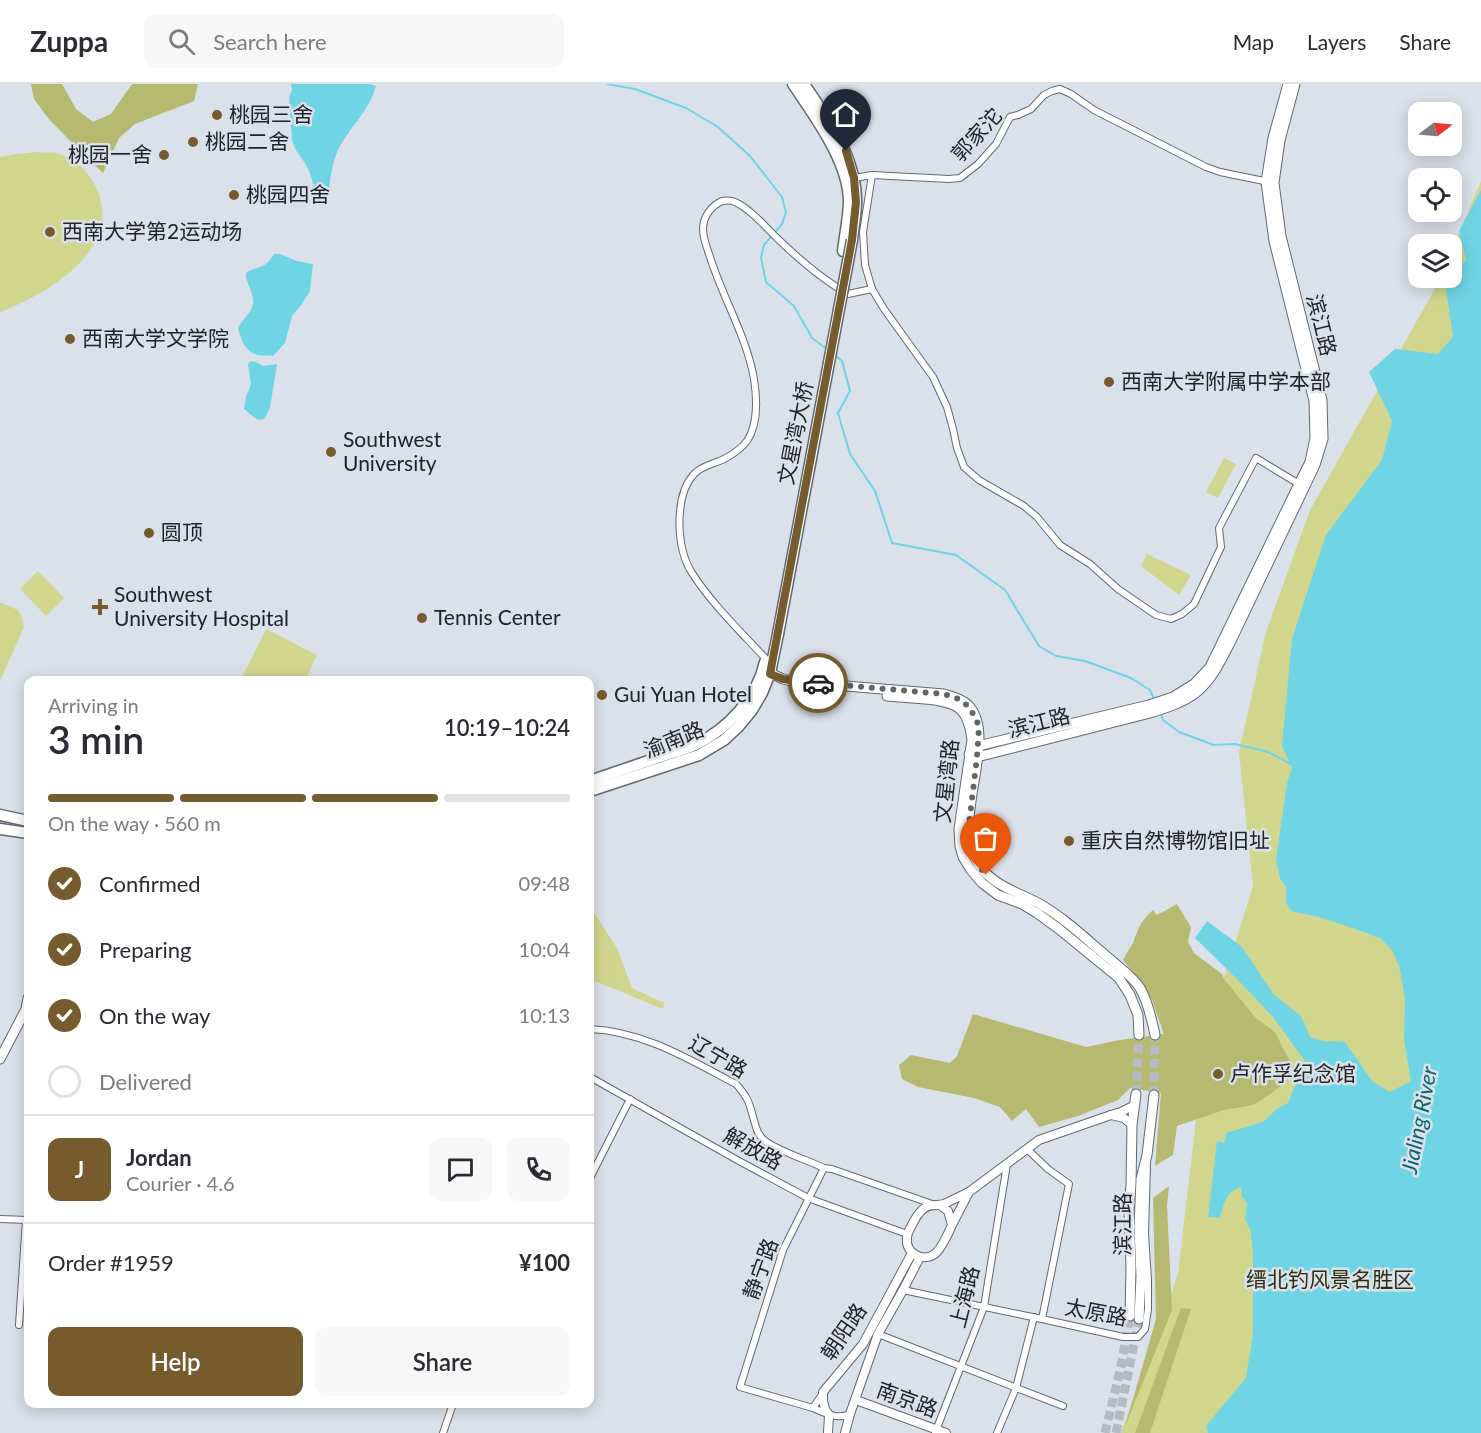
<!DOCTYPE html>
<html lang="en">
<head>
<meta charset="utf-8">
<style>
	body { margin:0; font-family:Lato,"Noto Sans SC",sans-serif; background:#f7f7f7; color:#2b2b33; height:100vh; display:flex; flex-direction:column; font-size:22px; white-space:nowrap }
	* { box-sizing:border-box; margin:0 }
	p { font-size:20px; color:#7c7c81 }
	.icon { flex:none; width:33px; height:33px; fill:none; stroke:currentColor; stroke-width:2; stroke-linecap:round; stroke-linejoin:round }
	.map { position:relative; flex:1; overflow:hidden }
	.details { position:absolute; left:24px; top:592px; width:570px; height:732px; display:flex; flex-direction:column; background:#fff; border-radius:12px; box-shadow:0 3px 15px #0003 }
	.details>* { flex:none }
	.needle { width:39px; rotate:74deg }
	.buttons { position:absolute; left:1408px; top:18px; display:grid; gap:12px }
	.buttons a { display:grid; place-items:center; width:54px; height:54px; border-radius:12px; background:#fff; box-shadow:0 3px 15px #0003; font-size:30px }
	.pin { position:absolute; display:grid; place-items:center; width:51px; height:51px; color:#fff; margin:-62px -26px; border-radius:50% 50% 50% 0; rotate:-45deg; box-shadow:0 0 6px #0007 }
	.pin .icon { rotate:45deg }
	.courier { position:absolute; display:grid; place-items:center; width:60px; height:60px; margin:-30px; border:4px solid #755b2d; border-radius:50%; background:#fff; color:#222; box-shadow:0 2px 8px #0007 }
	.overview em { font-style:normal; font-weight:600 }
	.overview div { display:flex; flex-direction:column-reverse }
	.overview { display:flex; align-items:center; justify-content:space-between; height:102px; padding:0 24px }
	h1 { font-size:39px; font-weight:600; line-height:45px }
	.bar { display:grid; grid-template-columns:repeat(4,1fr); gap:9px 6px; align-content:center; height:72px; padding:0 24px }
	.bar i { height:8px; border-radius:4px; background:#e1e1e2 }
	.bar .selected { background:#755b2d }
	.bar p { grid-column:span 4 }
	.line { display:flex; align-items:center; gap:15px; padding:0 24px; border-top:2px solid #e1e1e2 }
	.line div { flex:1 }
	.round { display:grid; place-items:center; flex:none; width:63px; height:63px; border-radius:12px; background:#f7f7f7 }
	ol { padding:0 24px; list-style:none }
	li { display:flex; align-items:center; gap:18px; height:66px }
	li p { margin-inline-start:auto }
	li .icon { padding:6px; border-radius:50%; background:#755b2d; color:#fff; stroke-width:4 }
	li:last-child { color:#7c7c81 }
	li i { width:33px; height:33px; border:3px solid #e1e1e2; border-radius:50% }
	.button { display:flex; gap:12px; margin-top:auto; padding:12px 24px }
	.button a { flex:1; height:69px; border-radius:12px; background:#755b2d; color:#fff; font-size:24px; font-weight:600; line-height:69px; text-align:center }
	.button a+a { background:#f7f7f7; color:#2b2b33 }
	header { display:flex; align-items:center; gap:36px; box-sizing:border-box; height:84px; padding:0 30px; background:#fff; border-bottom:2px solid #e1e1e2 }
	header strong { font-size:28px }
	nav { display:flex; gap:33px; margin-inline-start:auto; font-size:21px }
	.search { width:420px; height:54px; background:#f7f7f7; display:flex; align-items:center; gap:15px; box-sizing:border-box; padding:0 21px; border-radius:12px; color:#7c7c81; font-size:22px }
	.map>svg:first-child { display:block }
	.green { fill:#d1d68f }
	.forest { fill:#b5ba70 }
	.water { fill:#6fd4e4 }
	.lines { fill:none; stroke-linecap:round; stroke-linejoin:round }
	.stream { stroke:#6fd4e4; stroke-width:2 }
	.secondary-tunnel { stroke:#b6bbc3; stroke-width:9; stroke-dasharray:9 4.5; stroke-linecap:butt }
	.minor-casing { stroke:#626870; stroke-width:8 }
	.tertiary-casing { stroke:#626870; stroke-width:10 }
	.secondary-casing { stroke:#626870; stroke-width:11 }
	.trunk-casing { stroke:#626870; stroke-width:13 }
	.minor { stroke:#fff; stroke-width:6 }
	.tertiary { stroke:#fff; stroke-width:8 }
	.secondary { stroke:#fff; stroke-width:9 }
	.trunk { stroke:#fff; stroke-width:10 }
	.trunk-bridge-casing { stroke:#626870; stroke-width:13; stroke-linecap:butt }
	.trunk-bridge { stroke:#fff; stroke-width:10 }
	.done { stroke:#62666b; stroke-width:6; stroke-dasharray:0 10.8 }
	.route { stroke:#755b2d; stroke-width:8 }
	.poi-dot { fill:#755b2d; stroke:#dbe1ea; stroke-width:2 }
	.labels { text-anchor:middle; stroke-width:5; stroke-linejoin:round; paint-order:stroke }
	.poi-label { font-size:21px; fill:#212327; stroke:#dbe1ea; text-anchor:start }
	.street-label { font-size:21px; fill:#212327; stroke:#dbe1ea }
	.park-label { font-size:21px; fill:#2c2e0d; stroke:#dbe1ea }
	.water-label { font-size:22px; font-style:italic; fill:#0c636f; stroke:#dbe1ea }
</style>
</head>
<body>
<header>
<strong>Zuppa</strong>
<div class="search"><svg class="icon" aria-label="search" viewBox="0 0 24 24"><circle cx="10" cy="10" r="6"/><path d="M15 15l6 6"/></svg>Search here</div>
<nav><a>Map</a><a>Layers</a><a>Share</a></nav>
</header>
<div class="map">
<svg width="1481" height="1349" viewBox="0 0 1481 1349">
	<rect width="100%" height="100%" fill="#dbe1ea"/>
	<g class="green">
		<path d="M37,68c6,1 13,0 19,1 15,4 28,14 36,27 39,64 -41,113 -92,132v-155l16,-3z"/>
		<path d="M1481,97v1252h-360l57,-159 28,-240 47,-148 -14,-134 27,-120 44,-122 131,-232h11v-28z"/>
		<path d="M1224,374l12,6 -18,34 -12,-6z"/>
		<path d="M1147,470l44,21 -12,20 -38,-29z"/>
		<path d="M38,487l26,27 -18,18 -26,-27z"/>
		<path d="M0,518l18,8 3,5 3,12 -24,54z"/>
		<path d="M266,545l51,26 -12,26h-65z"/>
		<path d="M590,822l28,44 14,38 32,15 -1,6 -73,-30z"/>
	</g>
	<g class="forest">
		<path d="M31,0h31l14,25 17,13 18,-8 21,-30h66l-4,17 -59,23 -16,14 -16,35 -28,-27 -27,-28 -14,-19z"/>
		<path d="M1177,820l14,23 -3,15 6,11 28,21 2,5 31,38 21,16 7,16 12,19 -7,12 -15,12 -20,13 -29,5 -47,16 -4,29 -18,11 6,-73 -31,-5 -12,12 -40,16 -39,11 -13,-18 -14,12 -12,-14 -26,-9 -56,-11 -16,-8 -3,-14 12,-10 39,8 7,-7 16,-42 113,33 34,-7 44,-6 -12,-34 -8,-14 -21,-26c3,-6 7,-12 10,-17 6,-16 7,-21 20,-33l4,5z"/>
		<path d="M1169,1102l-2,20 5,104 -47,117 31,-108 -3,-121z"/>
		<path d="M1181,1224l10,1 -41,124h-15z"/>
	</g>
	<g class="water">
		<path d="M291,0h79l6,2c-8,27 -23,37 -36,60 -9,16 -10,36 -12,54 -16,-5 -14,-22 -22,-35 -5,-9 -12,-15 -14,-25l-3,-43 3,-7z"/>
		<path d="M1481,106v1243h-273l-2,-7 40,-48 7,-44v-79l-2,-24 -6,-12 2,-16 -5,-6 -1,-10c-14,4 -18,18 -21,31l-12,-1 9,-76 7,2 2,-10 37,-11 15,-14 10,-5 17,-42 -32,-44 -35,-37 -43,-42 12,-17 35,26 32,48 27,21 9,21 13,4 22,1 27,39 18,11 21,-11 -7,-41 1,-40 -5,-31 -8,-19 -12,-12 -39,-14 -26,-8 -24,-5 -5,-8v-16l-6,-9 -4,-18 11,-77 5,-15 -10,-22 10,-107 34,-104 56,-75 10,-39 -23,-49 26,-23 43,5 15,-17 -8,-55 4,-4h3v-3l14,-15 -7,-29z"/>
		<path d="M274,170h6l17,7 16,3 -3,27 -8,13 -10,12 -7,27 -12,13c-5,-1 -10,0 -15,-1 -12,-2 -17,-15 -20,-26 3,-8 11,-14 14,-22 5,-11 -7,-23 -6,-34 13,-8 20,-4 28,-19z"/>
		<path d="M251,277l5,1 7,4 14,-2 -7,44 -6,11 -6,1 -14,-11 2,-12 5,-13 -3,-20z"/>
	</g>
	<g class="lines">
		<g class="stream">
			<path d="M607,0l28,5 51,19 32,19 32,29 32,41 4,15 -4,12 -18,21 -3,13 5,24 28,24 18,32 16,12"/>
			<path d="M835,271l7,6 8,30 -12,22 12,41 25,37 17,52 64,12 49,35 34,56 17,10 29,5 46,17 19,12 5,11"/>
			<path d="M1161,630l2,6 16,12 35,13 21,-1 33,8 23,12"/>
		</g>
		<g class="secondary-tunnel">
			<path d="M1136,1010l3,-59"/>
			<path d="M1154,1011l1,-60"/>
			<path d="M1105,1349l16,-67 9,-50"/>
			<path d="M1116,1349l23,-114"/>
		</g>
		<g class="minor-casing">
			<g id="minor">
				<path d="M872,91l-9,57 2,33 7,24 12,20 49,68 14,30 6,22 4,19 7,19 15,13 45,26 13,11 23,28 30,19 28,25 38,26 15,4 11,-5 12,-10 27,-57 -2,-19 37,-70 43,26"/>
				<path d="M854,94l18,-3 77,4 11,-1 18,-14 18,-20 14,-27 8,-2 13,-6 13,-14 8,-4 8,-2 11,5 23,16 112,57 14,5 49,10"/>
				<path d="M766,575c-24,-26 -55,-56 -74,-86 -11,-17 -14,-41 -12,-61 1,-14 4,-27 14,-38 8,-9 21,-10 32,-16 7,-4 16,-10 21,-17 11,-16 10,-43 7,-62 -7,-41 -30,-79 -43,-119 -3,-10 -8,-20 -8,-31 0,-12 8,-23 19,-28 5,-1 9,-1 13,1 16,7 32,27 45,39 21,20 43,39 68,53l24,-5"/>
				<path d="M590,945c53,2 100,31 146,55 16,18 13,22 20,43 1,4 4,9 7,12 10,10 47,22 61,29l8,1 100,35"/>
				<path d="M590,993l149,84 69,37 99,36"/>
				<path d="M1027,1065l21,20 21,15 -27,135"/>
				<path d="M590,1094l40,-79"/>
				<path d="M0,1135l28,1"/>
				<path d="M903,1206l139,29 81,18h15l7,-8 3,-20v-28l-3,-47 2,-71"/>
				<path d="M19,1241l7,-105"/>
				<path d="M878,1250l185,72"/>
				<path d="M823,1309l-10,15c12,5 24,12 37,6"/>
				<path d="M813,1324l-73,-21 43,-137 41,-82"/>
				<path d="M443,1349l10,-29"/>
				<path d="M935,1349l49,-126 23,-143"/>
				<path d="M997,1349l19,-45 18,-71"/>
			</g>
		</g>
		<g class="tertiary-casing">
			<g id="tertiary">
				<path d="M1132,1041l-8,-7 -13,-3 10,-3 14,-7"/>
				<path d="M969,1108l70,-52 72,-25"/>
				<path d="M940,1121l8,6 4,14c-4,9 -9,21 -16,28 -12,10 -31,1 -29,-15 0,-6 4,-11 7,-17 2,-4 5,-8 8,-11 7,-7 14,-4 22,-6 8,-4 17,-8 25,-12l-17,33"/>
				<path d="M856,1316l90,33"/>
				<path d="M828,1349l1,-18 -4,-6 -2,-8v-9l40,-48 49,-91"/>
				<path d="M845,1349l5,-19 28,-80 25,-44 17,-33"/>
			</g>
		</g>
		<g class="secondary-casing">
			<g id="secondary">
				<path d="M1288,0l-15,54 -7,44 8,59 40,160 1,37 -5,24 -11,22 -89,183 -16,17 -21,13 -24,8 -171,41 -9,8 8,3 173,-44c16,-5 35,-11 48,-22 15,-13 23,-31 32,-48l85,-178 8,-26 -1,-39 -41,-164 -7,-53 6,-43 15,-56"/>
				<path d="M765,591l5,-2 13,6 13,3 148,12c8,2 18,5 24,11 32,33 -19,117 10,159 14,21 39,28 60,39 27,15 49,37 72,56 10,9 23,18 30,29 8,14 12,32 15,47"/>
				<path d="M887,612c13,1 25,2 38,3 32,3 43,8 47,41l-13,89 1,17 3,11 8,13 11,13 16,12 24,9 15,9 22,16 60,49 11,17 8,20 1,20"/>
				<path d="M0,975l26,-50 2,-11"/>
				<path d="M1130,1232l1,-49 -2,-59 2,-23 1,-60 4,-31"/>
				<path d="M1139,1235l2,-42 -2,-51 2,-47 6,-24 7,-60"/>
			</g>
		</g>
		<g class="trunk-casing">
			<g id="trunk">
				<path d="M793,0c22,33 57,79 56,120 -1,16 -4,31 -6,47"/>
				<path d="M804,0c24,36 53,74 52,119 0,12 -3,25 -4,37"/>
				<path d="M590,697c23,-8 47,-16 70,-24 12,-4 24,-7 35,-12 33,-16 62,-47 70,-83"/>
				<path d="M590,707l109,-36 25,-15 14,-13 14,-17 10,-17 8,-20 8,-39"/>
				<path d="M0,731l28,6"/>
				<path d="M0,745l28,4"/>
			</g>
		</g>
		<use href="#minor" class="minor"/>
		<use href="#tertiary" class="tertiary"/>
		<use href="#secondary" class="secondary"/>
		<use href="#trunk" class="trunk"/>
		<g class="trunk-bridge-casing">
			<path id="trunk-bridge" d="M778,550l74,-394"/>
		</g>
		<use href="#trunk-bridge" class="trunk-bridge"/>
	</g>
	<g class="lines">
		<path class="done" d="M818,599l126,11 15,5 9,7 8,12 3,10 -2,29 -8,67c-1,23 3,33 17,51"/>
		<path class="route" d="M818,599l-35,-4 -13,-5 82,-434 4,-38 -2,-24 -8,-27"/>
	</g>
	<g class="poi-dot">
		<circle cx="217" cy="31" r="6"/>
		<circle cx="193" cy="58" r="6"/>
		<circle cx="164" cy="71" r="6"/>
		<circle cx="234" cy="111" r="6"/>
		<circle cx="50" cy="148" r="6"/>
		<circle cx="70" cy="255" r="6"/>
		<circle cx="1109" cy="298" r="6"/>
		<circle cx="331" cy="368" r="6"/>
		<circle cx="149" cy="449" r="6"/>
		<path d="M97 514h6v6h6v6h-6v6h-6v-6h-6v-6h6z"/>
		<circle cx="422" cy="534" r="6"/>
		<circle cx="602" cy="611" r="6"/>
		<circle cx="1069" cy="757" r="6"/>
		<circle cx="1218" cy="990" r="6"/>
	</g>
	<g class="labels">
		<g class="poi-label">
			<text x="229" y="38">桃园三舍</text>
			<text x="205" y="65">桃园二舍</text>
			<text x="152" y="78" text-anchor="end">桃园一舍</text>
			<text x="246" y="118">桃园四舍</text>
			<text x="62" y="155">西南大学第2运动场</text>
			<text x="82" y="262">西南大学文学院</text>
			<text x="1121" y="305">西南大学附属中学本部</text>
			<text x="343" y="363">Southwest<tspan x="343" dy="24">University</tspan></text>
			<text x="161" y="456">圆顶</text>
			<text x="114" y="518">Southwest<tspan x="114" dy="24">University Hospital</tspan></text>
			<text x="434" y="541">Tennis Center</text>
			<text x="614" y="618">Gui Yuan Hotel</text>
			<text x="1081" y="764">重庆自然博物馆旧址</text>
			<text x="1230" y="997">卢作孚纪念馆</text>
		</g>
		<g class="street-label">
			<text transform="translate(977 51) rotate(-48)" y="7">郭家沱</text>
			<text transform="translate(1321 241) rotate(76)" y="7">滨江路</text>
			<text transform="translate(796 349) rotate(-79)" y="7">文星湾大桥</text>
			<text transform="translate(1039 639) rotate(-14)" y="7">滨江路</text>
			<text transform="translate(674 656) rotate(-22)" y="7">渝南路</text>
			<text transform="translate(947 697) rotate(-84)" y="7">文星湾路</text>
			<text transform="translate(718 973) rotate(30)" y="7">辽宁路</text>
			<text transform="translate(753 1065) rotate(29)" y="7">解放路</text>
			<text transform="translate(1123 1140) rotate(-90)" y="7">滨江路</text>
			<text transform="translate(761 1185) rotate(-70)" y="7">静宁路</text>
			<text transform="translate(965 1213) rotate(-76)" y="7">上海路</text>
			<text transform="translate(1096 1229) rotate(11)" y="7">太原路</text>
			<text transform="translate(844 1248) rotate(-56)" y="7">朝阳路</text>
			<text transform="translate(907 1316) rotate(20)" y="7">南京路</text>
		</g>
		<g class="park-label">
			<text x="1330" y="1203">缙北钓风景名胜区</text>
		</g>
		<g class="water-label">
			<text transform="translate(1419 1036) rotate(-79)" y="8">Jialing River</text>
		</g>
	</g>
</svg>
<div class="buttons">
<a><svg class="needle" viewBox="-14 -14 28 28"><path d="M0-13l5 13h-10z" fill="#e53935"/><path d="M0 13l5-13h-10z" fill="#7c7c81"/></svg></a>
<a><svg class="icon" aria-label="locate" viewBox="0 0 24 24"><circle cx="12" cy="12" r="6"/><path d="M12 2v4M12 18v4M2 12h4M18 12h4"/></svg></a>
<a><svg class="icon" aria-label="layers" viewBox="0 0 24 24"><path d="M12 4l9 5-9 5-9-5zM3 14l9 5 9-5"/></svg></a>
</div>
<div class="pin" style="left:986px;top:791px;background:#ea580c"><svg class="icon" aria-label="bag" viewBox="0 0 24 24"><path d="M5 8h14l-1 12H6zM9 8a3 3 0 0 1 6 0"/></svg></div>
<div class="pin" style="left:846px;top:67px;background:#1f2937"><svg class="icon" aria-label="home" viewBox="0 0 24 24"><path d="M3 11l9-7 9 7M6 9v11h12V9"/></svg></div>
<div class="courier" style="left:818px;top:599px"><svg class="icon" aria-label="car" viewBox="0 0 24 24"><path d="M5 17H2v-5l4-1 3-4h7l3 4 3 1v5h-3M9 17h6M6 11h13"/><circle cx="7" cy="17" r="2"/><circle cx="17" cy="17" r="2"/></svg></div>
<section class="details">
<div class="overview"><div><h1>3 min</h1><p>Arriving in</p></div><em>10:19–10:24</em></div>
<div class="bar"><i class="selected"></i><i class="selected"></i><i class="selected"></i><i></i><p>On the way · 560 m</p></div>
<ol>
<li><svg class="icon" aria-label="check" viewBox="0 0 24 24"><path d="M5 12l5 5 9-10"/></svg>Confirmed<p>09:48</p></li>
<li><svg class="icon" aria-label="check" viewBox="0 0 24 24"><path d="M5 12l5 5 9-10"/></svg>Preparing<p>10:04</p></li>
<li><svg class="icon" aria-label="check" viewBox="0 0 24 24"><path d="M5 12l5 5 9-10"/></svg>On the way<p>10:13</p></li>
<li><i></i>Delivered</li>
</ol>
<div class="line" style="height:108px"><b class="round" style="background:#755b2d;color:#fff">J</b><div><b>Jordan</b><p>Courier · 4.6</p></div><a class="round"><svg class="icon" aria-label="chat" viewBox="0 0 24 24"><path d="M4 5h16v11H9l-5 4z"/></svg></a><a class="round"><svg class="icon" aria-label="phone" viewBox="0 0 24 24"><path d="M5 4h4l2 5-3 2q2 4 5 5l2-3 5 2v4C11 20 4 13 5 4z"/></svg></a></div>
<div class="line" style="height:78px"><div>Order #1959</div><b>¥100</b></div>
<div class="button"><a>Help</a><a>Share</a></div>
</section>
</div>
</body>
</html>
